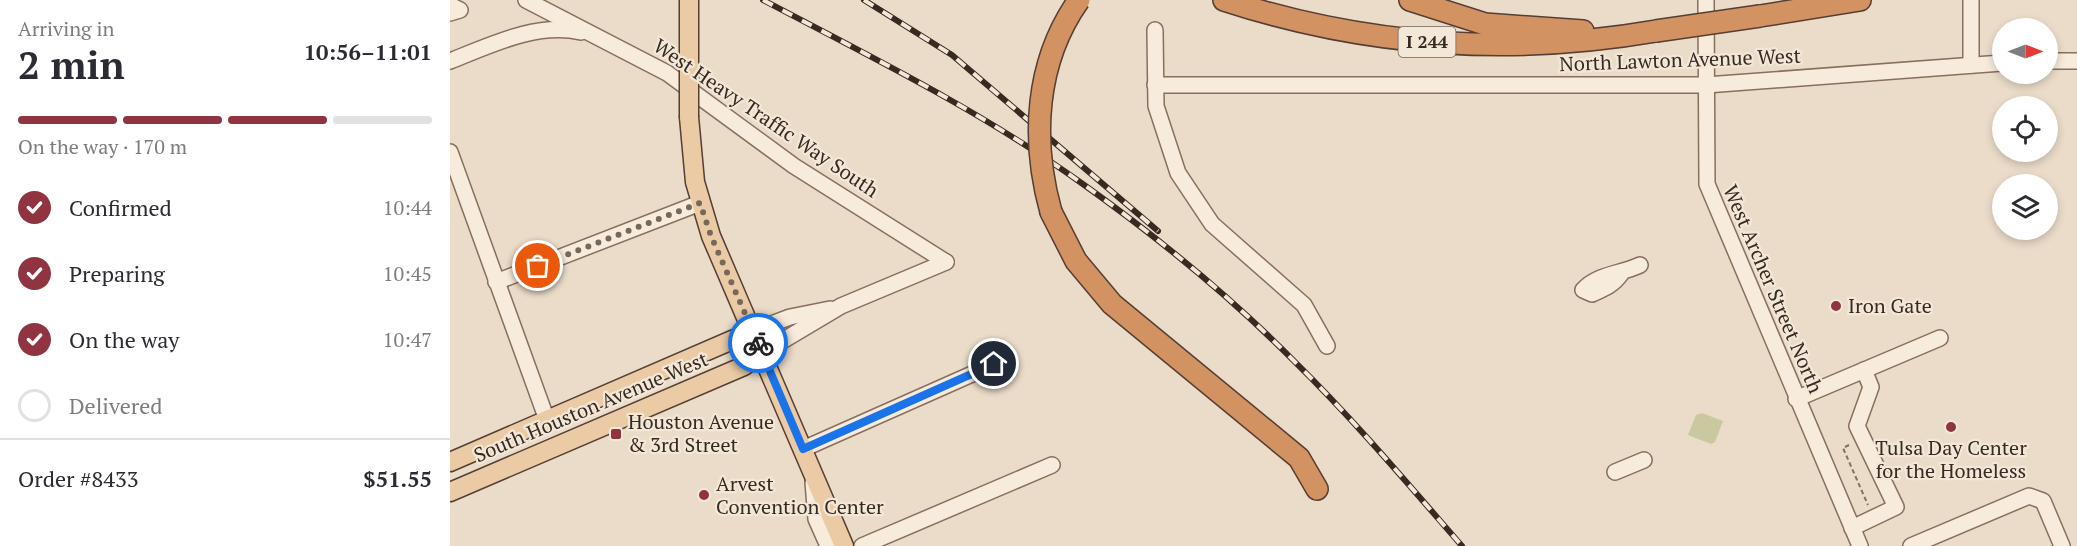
<!DOCTYPE html>
<html lang="en">
<head>
<meta charset="utf-8">
<style>
	body { margin:0; font-family:"PT Serif",serif; background:#f2f2f3; color:#2b2b33; height:100vh; display:flex; flex-direction:column; font-size:22px; white-space:nowrap }
	* { box-sizing:border-box; margin:0 }
	p { font-size:20px; color:#7c7c81 }
	.icon { flex:none; width:33px; height:33px; fill:none; stroke:currentColor; stroke-width:2; stroke-linecap:round; stroke-linejoin:round }
	.map { position:relative; flex:1; overflow:hidden }
	.side { display:flex; flex-direction:column; background:#fff; width:450px }
	.side>* { flex:none }
	.needle { width:39px; rotate:90deg }
	.fabs { position:absolute; left:1542px; top:18px; display:grid; gap:12px }
	.fabs a { display:grid; place-items:center; width:66px; height:66px; border-radius:50%; background:#fff; box-shadow:0 3px 9px #0003; font-size:30px }
	.pin { position:absolute; display:grid; place-items:center; width:51px; height:51px; color:#fff; margin:-26px; border:3px solid #fff; border-radius:50%; box-shadow:0 2px 6px #0007 }
	.courier { position:absolute; display:grid; place-items:center; width:60px; height:60px; margin:-30px; border:4px solid #1a73e8; border-radius:50%; background:#fff; color:#222; box-shadow:0 2px 8px #0007 }
	.summary em { font-style:normal; font-weight:800 }
	.summary div { display:flex; flex-direction:column-reverse }
	.summary { display:flex; align-items:center; justify-content:space-between; height:102px; padding:0 18px }
	h1 { font-size:39px; font-weight:800; line-height:45px }
	.bar { display:grid; grid-template-columns:repeat(4,1fr); gap:9px 6px; align-content:center; height:72px; padding:0 18px }
	.bar i { height:8px; border-radius:4px; background:#e1e1e2 }
	.bar .on { background:#913441 }
	.bar p { grid-column:span 4 }
	.line { display:flex; align-items:center; gap:15px; padding:0 18px; border-top:2px solid #e1e1e2 }
	.line div { flex:1 }
	ol { padding:0 18px; list-style:none }
	li { display:flex; align-items:center; gap:18px; height:66px }
	li p { margin-inline-start:auto }
	li .icon { padding:6px; border-radius:50%; background:#913441; color:#fff; stroke-width:4 }
	li:last-child { color:#7c7c81 }
	li i { width:33px; height:33px; border:3px solid #e1e1e2; border-radius:50% }
	main { display:flex; flex:1; min-height:0 }
	.map>svg:first-child { display:block }
	.green { fill:#c9c89e }
	.lines { fill:none; stroke-linecap:round; stroke-linejoin:round }
	.minor-casing { stroke:#876f5f; stroke-width:18 }
	.major-casing { stroke:#553e33; stroke-width:21 }
	.highway-casing { stroke:#553e33; stroke-width:24 }
	.path { stroke:#876f5f; stroke-width:2; stroke-dasharray:4.5 3; stroke-linecap:butt }
	.minor { stroke:#f7ebdc; stroke-width:15 }
	.major { stroke:#ebcba5; stroke-width:18 }
	.highway { stroke:#d39262; stroke-width:21 }
	.rail-casing { stroke:#382921; stroke-width:6 }
	.rail { stroke:#f3e8d8; stroke-width:4; stroke-dasharray:11; stroke-linecap:butt }
	.major-bridge-casing { stroke:#553e33; stroke-width:21; stroke-linecap:butt }
	.highway-bridge-casing { stroke:#553e33; stroke-width:24; stroke-linecap:butt }
	.major-bridge { stroke:#ebcba5; stroke-width:18 }
	.highway-bridge { stroke:#d39262; stroke-width:21 }
	.done { stroke:#77685c; stroke-width:6; stroke-dasharray:0 10.8 }
	.route { stroke:#1a73e8; stroke-width:8 }
	.poi-dot { fill:#913441; stroke:#f3e8d8; stroke-width:2 }
	.labels { text-anchor:middle; stroke-width:4.5; stroke-linejoin:round; paint-order:stroke }
	.shield { fill:#f3e8d8; stroke:#706258; stroke-width:1.5 }
	.shield-label { font-size:18px; font-weight:bold; fill:#382921 }
	.street-label { font-size:20px; fill:#382921; stroke:#f3e8d8 }
	.poi-label { font-size:20px; fill:#382921; stroke:#f3e8d8; text-anchor:start }
</style>
</head>
<body>
<main>
<section class="side">
<div class="summary"><div><h1>2 min</h1><p>Arriving in</p></div><em>10:56–11:01</em></div>
<div class="bar"><i class="on"></i><i class="on"></i><i class="on"></i><i></i><p>On the way · 170 m</p></div>
<ol>
<li><svg class="icon" aria-label="check" viewBox="0 0 24 24"><path d="M5 12l5 5 9-10"/></svg>Confirmed<p>10:44</p></li>
<li><svg class="icon" aria-label="check" viewBox="0 0 24 24"><path d="M5 12l5 5 9-10"/></svg>Preparing<p>10:45</p></li>
<li><svg class="icon" aria-label="check" viewBox="0 0 24 24"><path d="M5 12l5 5 9-10"/></svg>On the way<p>10:47</p></li>
<li><i></i>Delivered</li>
</ol>
<div class="line" style="height:78px"><div>Order #8433</div><b>$51.55</b></div>
</section>
<div class="map">
<svg width="1627" height="546" viewBox="0 0 1627 546">
	<rect width="100%" height="100%" fill="#ebdcc9"/>
	<path class="green" d="M1252,413l21,8 -8,21 -4,2 -23,-9 8,-20z"/>
	<g class="lines">
		<g class="minor-casing">
			<g id="minor">
				<path d="M76,0l141,73 127,93 152,96"/>
				<path d="M1256,0l1,184 153,362"/>
				<path d="M1521,0v65"/>
				<path d="M0,5l10,5 -10,3"/>
				<path d="M705,30l1,76 22,67 34,51 92,81 23,41"/>
				<path d="M0,61c41,-16 86,-39 131,-29"/>
				<path d="M1598,61h29"/>
				<path d="M705,85h551l296,-22"/>
				<path d="M0,152l97,268"/>
				<path d="M1171,274c-8,11 -16,14 -29,20l-9,-4c14,-16 38,-16 57,-25"/>
				<path d="M46,282l204,-79"/>
				<path d="M303,331l37,-14 40,-8"/>
				<path d="M312,353l79,-47 105,-44"/>
				<path d="M1346,399l144,-61"/>
				<path d="M353,449l203,-90"/>
				<path d="M1165,472l29,-12"/>
				<path d="M363,482l3,37 12,27"/>
				<path d="M1402,528l44,-21 -39,-81 14,-39 -7,-17"/>
				<path d="M412,546l190,-81"/>
				<path d="M1461,546l118,-50 14,5 19,45"/>
			</g>
		</g>
		<g class="major-casing">
			<g id="major">
				<path d="M239,117l6,65 16,54 133,310"/>
				<path d="M0,462l303,-131"/>
				<path d="M0,492l294,-126 18,-13"/>
			</g>
		</g>
		<g class="highway-casing">
			<g id="highway">
				<path d="M774,0c141,46 287,56 432,31"/>
				<path d="M960,0l75,24 98,7"/>
				<path d="M1310,16l100,-16"/>
				<path d="M601,212l25,49 36,43 187,154 18,31"/>
			</g>
		</g>
		<path class="path" d="M1399,445l-6,3 25,57"/>
		<use href="#minor" class="minor"/>
		<use href="#major" class="major"/>
		<use href="#highway" class="highway"/>
		<g class="rail-casing">
			<g id="rail">
				<path d="M313,0c108,57 218,111 317,182 76,54 150,114 215,180 59,58 113,122 167,184"/>
				<path d="M414,0l88,55 206,176"/>
			</g>
		</g>
		<use href="#rail" class="rail"/>
		<g class="major-bridge-casing">
			<path id="major-bridge" d="M239,0v117"/>
		</g>
		<g class="highway-bridge-casing">
			<g id="highway-bridge">
				<path d="M1206,31l104,-15"/>
				<path d="M601,212c-20,-72 -16,-150 28,-212"/>
			</g>
		</g>
		<use href="#major-bridge" class="major-bridge"/>
		<use href="#highway-bridge" class="highway-bridge"/>
	</g>
	<g class="lines">
		<path class="done" d="M88,266l162,-63 11,33 47,107"/>
		<path class="route" d="M308,343l45,106 191,-85"/>
	</g>
	<g class="poi-dot">
		<circle cx="1386" cy="306" r="6"/>
		<circle cx="1501" cy="427" r="6"/>
		<rect x="160" y="428" width="12" height="12" rx="3"/>
		<circle cx="254" cy="495" r="6"/>
	</g>
	<g class="labels">
		<rect class="shield" x="948.5" y="27" width="57" height="30" rx="4.5"/>
		<g class="shield-label">
			<text x="977" y="48">I 244</text>
		</g>
		<g class="street-label">
			<text transform="translate(1230 60) rotate(-2)" y="7">North Lawton Avenue West</text>
			<text transform="translate(316 118) rotate(34)" y="7">West Heavy Traffic Way South</text>
			<text transform="translate(1323 289) rotate(67)" y="7">West Archer Street North</text>
			<text transform="translate(141 407) rotate(-23)" y="7">South Houston Avenue West</text>
		</g>
		<g class="poi-label">
			<text x="1398" y="313">Iron Gate</text>
			<text x="178" y="429">Houston Avenue<tspan x="178" dy="23">&amp; 3rd Street</tspan></text>
			<text x="1501" y="455" text-anchor="middle">Tulsa Day Center<tspan x="1501" dy="23">for the Homeless</tspan></text>
			<text x="266" y="491">Arvest<tspan x="266" dy="23">Convention Center</tspan></text>
		</g>
	</g>
</svg>
<div class="fabs">
<a><svg class="needle" viewBox="-14 -14 28 28"><path d="M0-13l5 13h-10z" fill="#e53935"/><path d="M0 13l5-13h-10z" fill="#7c7c81"/></svg></a>
<a><svg class="icon" aria-label="locate" viewBox="0 0 24 24"><circle cx="12" cy="12" r="6"/><path d="M12 2v4M12 18v4M2 12h4M18 12h4"/></svg></a>
<a><svg class="icon" aria-label="layers" viewBox="0 0 24 24"><path d="M12 4l9 5-9 5-9-5zM3 14l9 5 9-5"/></svg></a>
</div>
<div class="pin" style="left:88px;top:266px;background:#ea580c"><svg class="icon" aria-label="bag" viewBox="0 0 24 24"><path d="M5 8h14l-1 12H6zM9 8a3 3 0 0 1 6 0"/></svg></div>
<div class="pin" style="left:544px;top:364px;background:#1f2937"><svg class="icon" aria-label="home" viewBox="0 0 24 24"><path d="M3 11l9-7 9 7M6 9v11h12V9"/></svg></div>
<div class="courier" style="left:308px;top:343px"><svg class="icon" aria-label="bike" viewBox="0 0 24 24"><circle cx="6" cy="16" r="4"/><circle cx="18" cy="16" r="4"/><path d="M6 16l4-8h5l3 8M10 8l3 8H6M13 5h3"/></svg></div>
</div>
</main>
</body>
</html>
